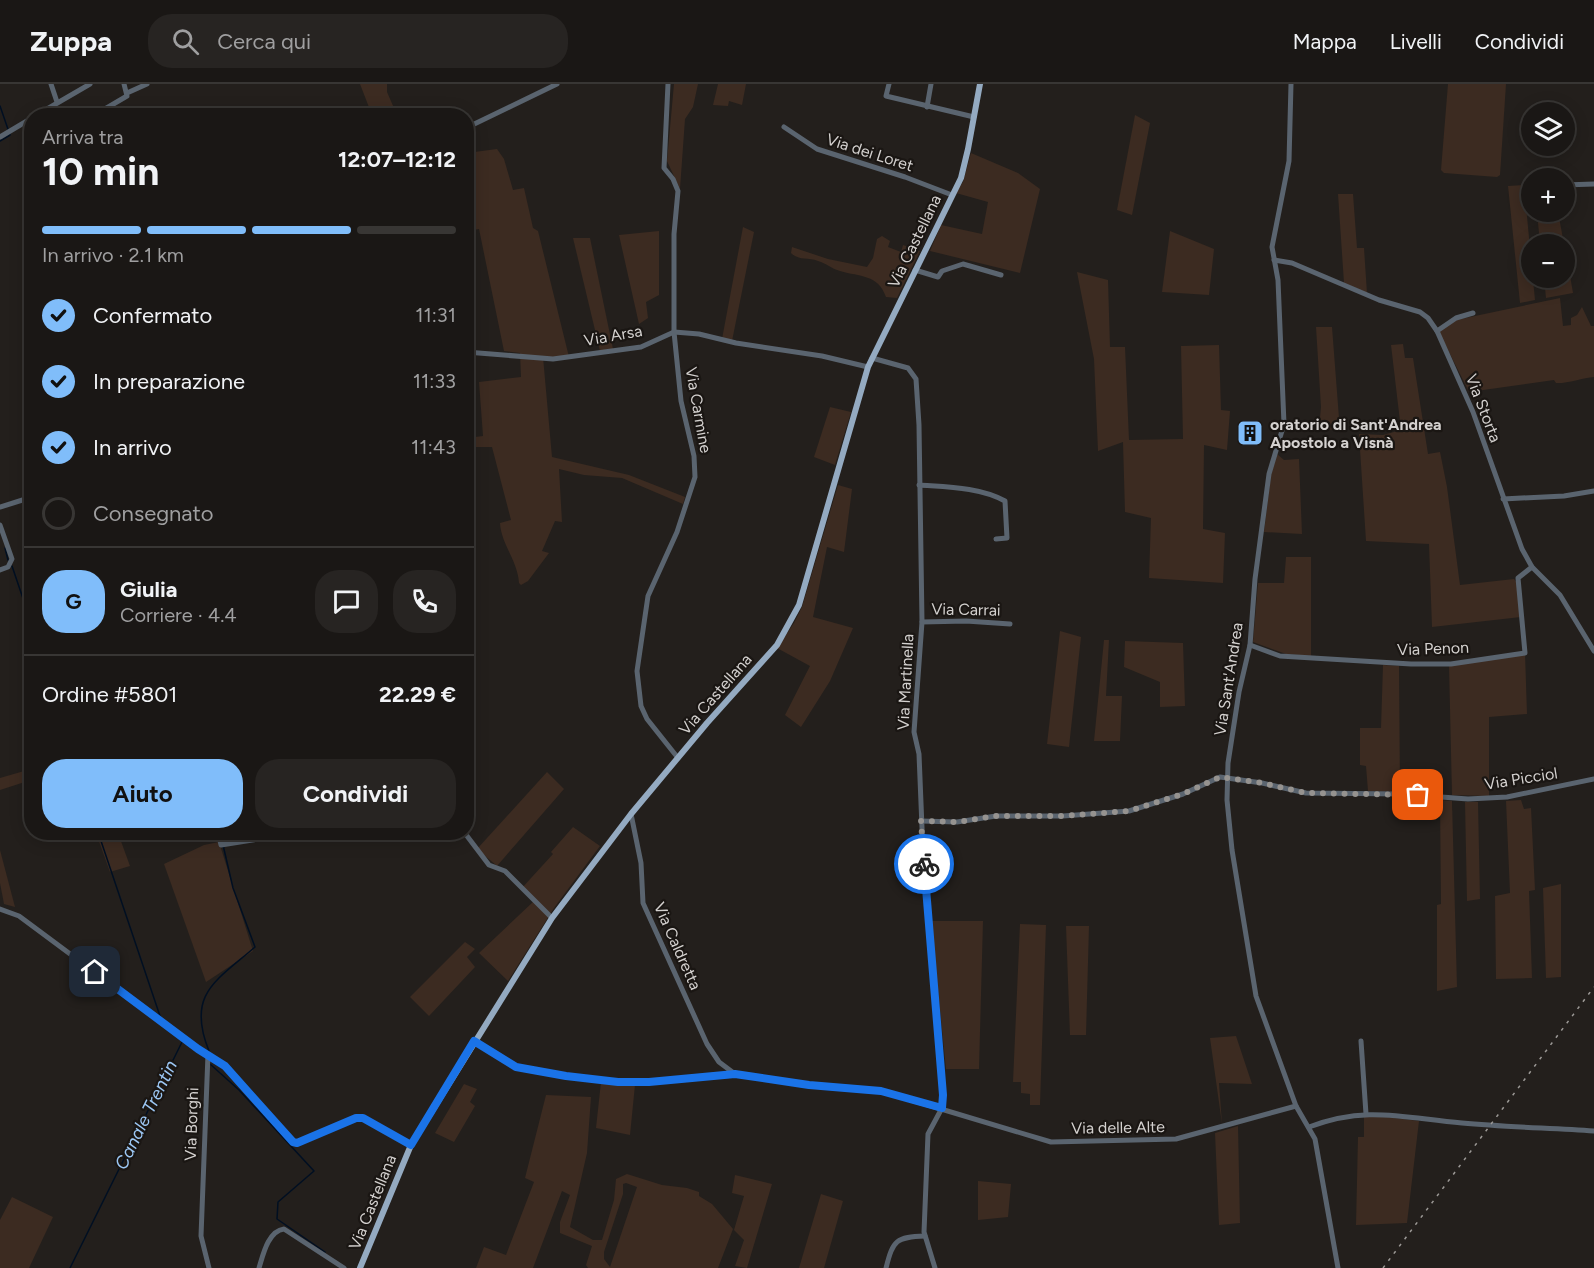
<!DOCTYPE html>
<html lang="it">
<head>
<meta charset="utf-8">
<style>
	body { margin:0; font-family:Figtree,sans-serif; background:#272422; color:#f1f3f6; height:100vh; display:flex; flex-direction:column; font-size:22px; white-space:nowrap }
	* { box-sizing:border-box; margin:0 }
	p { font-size:20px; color:#9f9fa0 }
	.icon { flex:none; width:33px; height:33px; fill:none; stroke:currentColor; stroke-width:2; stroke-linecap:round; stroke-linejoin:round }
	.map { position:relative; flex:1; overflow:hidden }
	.drawer { position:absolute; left:24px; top:24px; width:450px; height:732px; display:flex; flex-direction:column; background:#1a1715; border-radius:24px; box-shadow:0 3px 15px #0003,0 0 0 2px #383634 }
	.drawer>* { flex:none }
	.buttons { position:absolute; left:1521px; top:18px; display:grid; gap:12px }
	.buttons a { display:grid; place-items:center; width:54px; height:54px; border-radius:50%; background:#1a1715; box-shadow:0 3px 15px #0003,0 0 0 2px #383634; font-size:30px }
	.pin { position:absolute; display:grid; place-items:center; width:51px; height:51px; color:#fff; margin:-26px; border-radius:12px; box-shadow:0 3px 9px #0006 }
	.courier { position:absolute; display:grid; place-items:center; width:60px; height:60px; margin:-30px; border:4px solid #1a73e8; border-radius:50%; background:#fff; color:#222; box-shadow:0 2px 8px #0007 }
	.headline em { font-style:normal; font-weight:700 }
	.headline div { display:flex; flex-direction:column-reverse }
	.headline { display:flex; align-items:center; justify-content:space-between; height:102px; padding:0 18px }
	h1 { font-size:39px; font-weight:700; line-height:45px }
	.bar { display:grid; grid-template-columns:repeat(4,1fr); gap:9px 6px; align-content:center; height:72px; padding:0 18px }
	.bar i { height:8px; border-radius:4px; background:#383634 }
	.bar .on { background:#80bdfa }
	.bar p { grid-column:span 4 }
	.line { display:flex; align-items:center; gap:15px; padding:0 18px; border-top:2px solid #383634 }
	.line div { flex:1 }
	.round { display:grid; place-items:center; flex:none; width:63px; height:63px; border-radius:24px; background:#272422 }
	ol { padding:0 18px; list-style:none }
	li { display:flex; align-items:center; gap:18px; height:66px }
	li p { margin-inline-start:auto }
	li .icon { padding:6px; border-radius:50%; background:#80bdfa; color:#111; stroke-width:4 }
	li:last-child { color:#9f9fa0 }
	li i { width:33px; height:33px; border:3px solid #383634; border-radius:50% }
	.button { display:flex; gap:12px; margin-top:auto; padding:12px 18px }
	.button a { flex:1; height:69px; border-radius:24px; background:#80bdfa; color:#111; font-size:24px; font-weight:700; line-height:69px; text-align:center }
	.button a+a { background:#272422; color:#f1f3f6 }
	header { display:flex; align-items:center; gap:36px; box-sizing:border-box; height:84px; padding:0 30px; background:#1a1715; border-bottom:2px solid #383634 }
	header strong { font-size:28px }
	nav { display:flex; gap:33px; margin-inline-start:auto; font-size:21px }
	.search { width:420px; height:54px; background:#272422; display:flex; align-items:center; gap:15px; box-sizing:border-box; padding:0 21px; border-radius:24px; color:#9f9fa0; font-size:22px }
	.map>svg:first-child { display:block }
	.green { fill:#3c2b21; fill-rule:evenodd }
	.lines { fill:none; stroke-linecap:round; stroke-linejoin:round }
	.stream { stroke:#000f22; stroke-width:1.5 }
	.minor { stroke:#5a646f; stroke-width:5 }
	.major { stroke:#94aac1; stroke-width:6 }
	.rail { stroke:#9c9996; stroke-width:1.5; stroke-dasharray:3 6; stroke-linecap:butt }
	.done { stroke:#969390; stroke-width:6; stroke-dasharray:0 10.8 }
	.route { stroke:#1a73e8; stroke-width:8 }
	.labels { text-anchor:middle; stroke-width:4.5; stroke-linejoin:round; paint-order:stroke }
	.street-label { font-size:16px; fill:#d4d1cf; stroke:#1a1613 }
	.poi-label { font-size:16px; font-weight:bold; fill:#d4d1cf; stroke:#1a1613; text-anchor:start }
	.water-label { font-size:18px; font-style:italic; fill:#9cc7f4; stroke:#1a1613 }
</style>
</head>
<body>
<header>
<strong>Zuppa</strong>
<div class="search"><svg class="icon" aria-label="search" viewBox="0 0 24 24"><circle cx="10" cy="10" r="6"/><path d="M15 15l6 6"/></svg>Cerca qui</div>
<nav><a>Mappa</a><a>Livelli</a><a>Condividi</a></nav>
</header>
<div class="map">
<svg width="1594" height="1184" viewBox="0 0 1594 1184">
	<rect width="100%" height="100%" fill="#231f1c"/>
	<g class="green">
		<path d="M360,0h27v8l10,23h-25z"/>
		<path d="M674,0h24l-5,23 -8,12 -5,70 -13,-28z"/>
		<path d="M718,0h28l-4,21 -13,-4 -1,5 -15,-1z"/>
		<path d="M1448,0h58l-6,91 -3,2 -53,-4 -3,-3z"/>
		<path d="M1135,31l15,8 -18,92 -15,-5z"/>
		<path d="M497,65l7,10 9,31 11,-2 9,40 5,3 31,126h-26l9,100 77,18 56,22 -2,7 -61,-26 -38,-3 -25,-6 3,53 -7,-1 -13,30 7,2 -21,28 -7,4 -2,-2c-1,-22 -18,-39 -19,-60l11,-3 -19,-73h-25v-9l16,-2 -4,-54 42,-5 -1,-24 -16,-2 -25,-122 -12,2v-78z"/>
		<path d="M971,69l47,20 22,16 -20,84 -90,-22 11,-26 41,9 6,-32 -32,-9 7,-11z"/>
		<path d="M1524,101l11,115 -15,3 -12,-117z"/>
		<path d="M1338,110h15l4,54h7l3,45 -23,-10z"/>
		<path d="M1537,128h21l6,32h-24z"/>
		<path d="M743,143l11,5 -22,109 -10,-2z"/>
		<path d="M659,147v64l-13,7 2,16 -9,6 -20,-89z"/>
		<path d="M1170,147l44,18 -5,46 -47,-3z"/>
		<path d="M882,152l8,5 -2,6 13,5 2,-7 17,6 -23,47 -11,-1c-8,-23 -26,-20 -46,-26 -8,-2 -14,-8 -22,-10 -10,-4 -19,0 -27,-8l1,-6 36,12 39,8 6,-9 4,-19z"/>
		<path d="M573,154h17l23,111 -13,2z"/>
		<path d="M1565,162l8,47 -27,5 -2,-20h20z"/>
		<path d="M1077,188l31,8 2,67h15l4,93 54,-1 -2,-93 38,-1 2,65 9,1 -3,39 -23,-5 -1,84 22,4 -2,50 -74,-5 2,-60 -26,-6 -2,-70 -25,9 -4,-92z"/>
		<path d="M1560,214l3,28 8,-1v-7l6,-3 5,-8 9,19h3v51c-11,1 -29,7 -38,6l-2,-3 -85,12 -30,-60 17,-12z"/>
		<path d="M1316,243h16l8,104 -21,-3 2,-21z"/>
		<path d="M1403,260l2,14h8l15,96 12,-2 7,35 13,98 54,-6 4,5 3,33 -89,10 -3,-83 -63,-3 -7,-107 24,1 18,-5 -10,-85z"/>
		<path d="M830,323l21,5 -16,53 -21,-8z"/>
		<path d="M1277,370l7,6 15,-1 3,75 -38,-2 7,-57z"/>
		<path d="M838,401l14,4 -8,63 -17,-5 -14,70 40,11 -23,53 -29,46 -16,-12 25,-49 -33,-18 17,-25 8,-16z"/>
		<path d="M1286,473h25v99l-25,-2 -33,-12 5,-59h26z"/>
		<path d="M1060,547l21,6 -12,110 -22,-3z"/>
		<path d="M1104,556h5l-3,56h16l-2,45h-26z"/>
		<path d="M1125,557l58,2 2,63 -25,1v-25l-36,-15z"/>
		<path d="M1525,569l2,61 -38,3v79l-37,-1 -3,-130z"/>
		<path d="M1383,581l16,1 1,126 -32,-1 -2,-25 -6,-1v-37h21z"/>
		<path d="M31,685v11l-31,10v-12z"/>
		<path d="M547,688l17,17 -67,77 -20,-17z"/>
		<path d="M1440,716l12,1 5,186 -20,4v-86l4,-1z"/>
		<path d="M1521,716l3,9 7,-1 4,82 -6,1 3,87 -36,1 -1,-83 15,-3 -4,-92z"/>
		<path d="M1465,718h13l2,97 -13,2z"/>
		<path d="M573,743l27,19 -46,62 -46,73 -29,-28 55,-52 -13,-12 32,-35 -2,-2z"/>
		<path d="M96,749h22l12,33 -20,6z"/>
		<path d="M219,758l34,109 -47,31 -42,-118 40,-19z"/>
		<path d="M0,766l15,57 -11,-3 -4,-21z"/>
		<path d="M1561,800v93l-15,1 -3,-90z"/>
		<path d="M931,837h52l-4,148h-33z"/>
		<path d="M1020,840l26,1 -6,180h-10v-11l-9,-1v-11h-8z"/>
		<path d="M1066,842h23l-3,109h-16z"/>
		<path d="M465,858l10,7 -8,8 8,10 -46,49 -19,-19z"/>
		<path d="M1236,952l16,48 -33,-1 3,41 -12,-86z"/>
		<path d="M601,998l34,3 -5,50 -34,-7z"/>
		<path d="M464,1000l13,5 -7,13 5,4 -21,36 -19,-9z"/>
		<path d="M546,1011l45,2 -4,56 -17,74 23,13h9l12,-40 2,-21 11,-5 35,11 25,3 12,4v4l13,8 21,25 -15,39h-130l-2,-3 6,-19 -32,-13v-11l10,-27 -8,-4 -29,77h-57l8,-21 22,8 28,-73 -9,-4zM626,1099l11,4 -27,80 -6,-8v-7l19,-58v-10z"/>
		<path d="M1378,1032l41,5 -12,102 -51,2 2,-88h6v-20z"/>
		<path d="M1238,1042l2,97 -21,2 -4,-92z"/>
		<path d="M735,1091l37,9 -25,84 -12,-2 9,-26 -10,-10 10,-34 -12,-3z"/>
		<path d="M978,1097l33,3 -3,33 -30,3z"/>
		<path d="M821,1110l22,7 -19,67h-25z"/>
		<path d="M12,1113l41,20 -24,51h-29v-48z"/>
	</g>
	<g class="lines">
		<g class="stream">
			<path d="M0,22l10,29 -10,6"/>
			<path d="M5,464l3,12"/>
			<path d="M12,482l20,59"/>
			<path d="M98,748l63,187"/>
			<path d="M209,967c-23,-57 7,-70 46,-104l-22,-59 -10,-43"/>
			<path d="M210,980l29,26 75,81 -36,31 -1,17 48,33"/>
			<path d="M70,1184l113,-228"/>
		</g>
		<g class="minor">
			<path d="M51,0l6,18"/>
			<path d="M668,0l-4,84 9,11 5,12 -4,43v98l7,69 13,55 1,21 -18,55 -29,64 -11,75 4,35 6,13 31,39"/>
			<path d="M889,0l-3,12 88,21"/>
			<path d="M1291,0l-2,77 -17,86 6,33 6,144 -15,50 -14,105 -5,66 -11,47 -11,71 -1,37 5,50 24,146 40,110 19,33 23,129"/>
			<path d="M127,9l20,-9"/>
			<path d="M927,23l4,-23"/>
			<path d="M35,32l55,-32"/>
			<path d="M93,32l34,-20 -3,-12"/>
			<path d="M784,43l33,22 88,28 47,18"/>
			<path d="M466,44l91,-44"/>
			<path d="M0,53l32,-19"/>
			<path d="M1564,101l30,-1"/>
			<path d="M1274,176l18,3 87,37 41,12 8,6 9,13 36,81 49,137 10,18 28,28 34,56"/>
			<path d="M915,186l23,7 4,-6 21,-7 38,11"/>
			<path d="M1437,247l19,-13 17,-5"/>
			<path d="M466,268l87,7 88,-12 33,-15 25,2 37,9 86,13 46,11"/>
			<path d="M872,274l36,10 8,11 3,46 3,197 -8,110 5,22 4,98 20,243 -1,13 -14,26 -4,98 11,36"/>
			<path d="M919,401c27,2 61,2 86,16l2,37 -11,1"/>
			<path d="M1503,415l61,-3 30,-5"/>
			<path d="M0,423l32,-10"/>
			<path d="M0,441l12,34 -4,8 -8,3"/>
			<path d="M922,538l44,-1 44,3"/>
			<path d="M1250,561l30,11 131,8h40l74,-11 -7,-75 14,-11"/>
			<path d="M631,730l10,49 2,40 64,141 12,18 16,12"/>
			<path d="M921,737l36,1 39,-6h67l66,-5 54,-17 37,-17 42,6 44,10 95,1 67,5 39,-2 87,-18"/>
			<path d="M218,748l3,13 81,-13"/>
			<path d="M399,748l11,5 22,-5"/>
			<path d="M464,748l25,33 16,6 47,47"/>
			<path d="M0,825l19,7 179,133 27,17 68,76h8l55,-24h7l48,27"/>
			<path d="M474,957l42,26 50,9 52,6h31l86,-8 74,11 72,6 170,51 125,-3 120,-33"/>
			<path d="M1361,957l5,73"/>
			<path d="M208,970l-7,182 8,32"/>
			<path d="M1309,1043c57,-22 95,-9 153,-4 44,4 88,5 132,8"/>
			<path d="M259,1184c4,-13 9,-37 25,-39l60,39"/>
			<path d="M886,1184c7,-28 10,-31 39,-32"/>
		</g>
		<path class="major" d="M360,1184l51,-123 141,-227 79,-104 76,-91 70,-78 22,-40 69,-238 93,-189 7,-29 12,-65"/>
		<path class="rail" d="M1383,1184l211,-281"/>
	</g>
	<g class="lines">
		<path class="done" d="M924,780l-3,-43 36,1 39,-6h67l66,-5 54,-17 37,-17 42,6 44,10 112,2"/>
		<path class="route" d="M95,888l103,77 27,17 68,76 4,1 59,-25h7l48,27 63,-104 42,26 50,9 52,6h31l86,-8 74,11 72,6 61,17 1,-13 -19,-231"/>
	</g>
	<defs>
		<g id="building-square" transform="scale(1.35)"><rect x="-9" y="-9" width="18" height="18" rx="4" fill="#80bdfa" stroke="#1a1613"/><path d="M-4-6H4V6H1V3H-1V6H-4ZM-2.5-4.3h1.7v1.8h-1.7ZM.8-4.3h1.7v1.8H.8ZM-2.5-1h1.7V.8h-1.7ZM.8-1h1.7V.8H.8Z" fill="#111"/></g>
	</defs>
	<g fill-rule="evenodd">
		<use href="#building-square" x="1250" y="349"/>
	</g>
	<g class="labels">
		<g class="street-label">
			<text transform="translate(870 68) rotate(18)" y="6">Via dei Loret</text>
			<text transform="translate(914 157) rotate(-64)" y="6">Via Castellana</text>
			<text transform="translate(613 251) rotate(-10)" y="6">Via Arsa</text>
			<text transform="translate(1484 324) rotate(69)" y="6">Via Storta</text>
			<text transform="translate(699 326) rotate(80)" y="6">Via Carmine</text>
			<text transform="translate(966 525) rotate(1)" y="6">Via Carrai</text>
			<text transform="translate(1433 564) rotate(-2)" y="6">Via Penon</text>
			<text transform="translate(1228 595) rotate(-81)" y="6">Via Sant'Andrea</text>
			<text transform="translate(905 598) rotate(-87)" y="6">Via Martinella</text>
			<text transform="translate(715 610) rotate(-49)" y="6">Via Castellana</text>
			<text transform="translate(1521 694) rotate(-9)" y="6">Via Picciol</text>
			<text transform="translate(678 862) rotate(66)" y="6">Via Caldretta</text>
			<text transform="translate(191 1040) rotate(-88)" y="6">Via Borghi</text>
			<text transform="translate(1118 1043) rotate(-1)" y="6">Via delle Alte</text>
			<text transform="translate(372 1118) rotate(-68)" y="6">Via Castellana</text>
		</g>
		<g class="poi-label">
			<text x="1270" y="346">oratorio di Sant'Andrea<tspan x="1270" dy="18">Apostolo a Visnà</tspan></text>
		</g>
		<g class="water-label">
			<text transform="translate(146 1031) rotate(-64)" y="6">Canale Trentin</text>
		</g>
	</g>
</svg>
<div class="buttons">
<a><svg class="icon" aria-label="layers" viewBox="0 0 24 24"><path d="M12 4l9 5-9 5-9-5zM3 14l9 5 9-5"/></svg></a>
<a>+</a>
<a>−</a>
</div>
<div class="pin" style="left:1418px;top:711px;background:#ea580c"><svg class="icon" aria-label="bag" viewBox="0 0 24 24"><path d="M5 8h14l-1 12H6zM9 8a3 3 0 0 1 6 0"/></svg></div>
<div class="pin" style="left:95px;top:888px;background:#1f2937"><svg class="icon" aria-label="home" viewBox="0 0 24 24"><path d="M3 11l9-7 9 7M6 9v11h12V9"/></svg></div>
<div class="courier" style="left:924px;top:780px"><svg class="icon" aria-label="bike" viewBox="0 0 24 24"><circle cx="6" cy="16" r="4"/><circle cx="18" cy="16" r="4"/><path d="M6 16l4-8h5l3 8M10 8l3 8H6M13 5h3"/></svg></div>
<section class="drawer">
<div class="headline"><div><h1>10 min</h1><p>Arriva tra</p></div><em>12:07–12:12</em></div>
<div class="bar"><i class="on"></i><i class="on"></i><i class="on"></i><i></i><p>In arrivo · 2.1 km</p></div>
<ol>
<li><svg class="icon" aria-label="check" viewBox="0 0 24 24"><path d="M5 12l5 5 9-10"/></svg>Confermato<p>11:31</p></li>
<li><svg class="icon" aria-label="check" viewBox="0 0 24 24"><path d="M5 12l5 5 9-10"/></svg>In preparazione<p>11:33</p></li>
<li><svg class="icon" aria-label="check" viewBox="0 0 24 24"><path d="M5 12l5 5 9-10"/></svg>In arrivo<p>11:43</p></li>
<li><i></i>Consegnato</li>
</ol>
<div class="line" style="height:108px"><b class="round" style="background:#80bdfa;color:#111">G</b><div><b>Giulia</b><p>Corriere · 4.4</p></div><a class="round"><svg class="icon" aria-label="chat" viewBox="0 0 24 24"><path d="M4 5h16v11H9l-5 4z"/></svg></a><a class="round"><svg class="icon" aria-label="phone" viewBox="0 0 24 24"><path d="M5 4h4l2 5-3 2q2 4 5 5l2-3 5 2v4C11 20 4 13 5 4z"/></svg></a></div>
<div class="line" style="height:78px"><div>Ordine #5801</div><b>22.29 €</b></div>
<div class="button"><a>Aiuto</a><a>Condividi</a></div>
</section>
</div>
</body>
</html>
